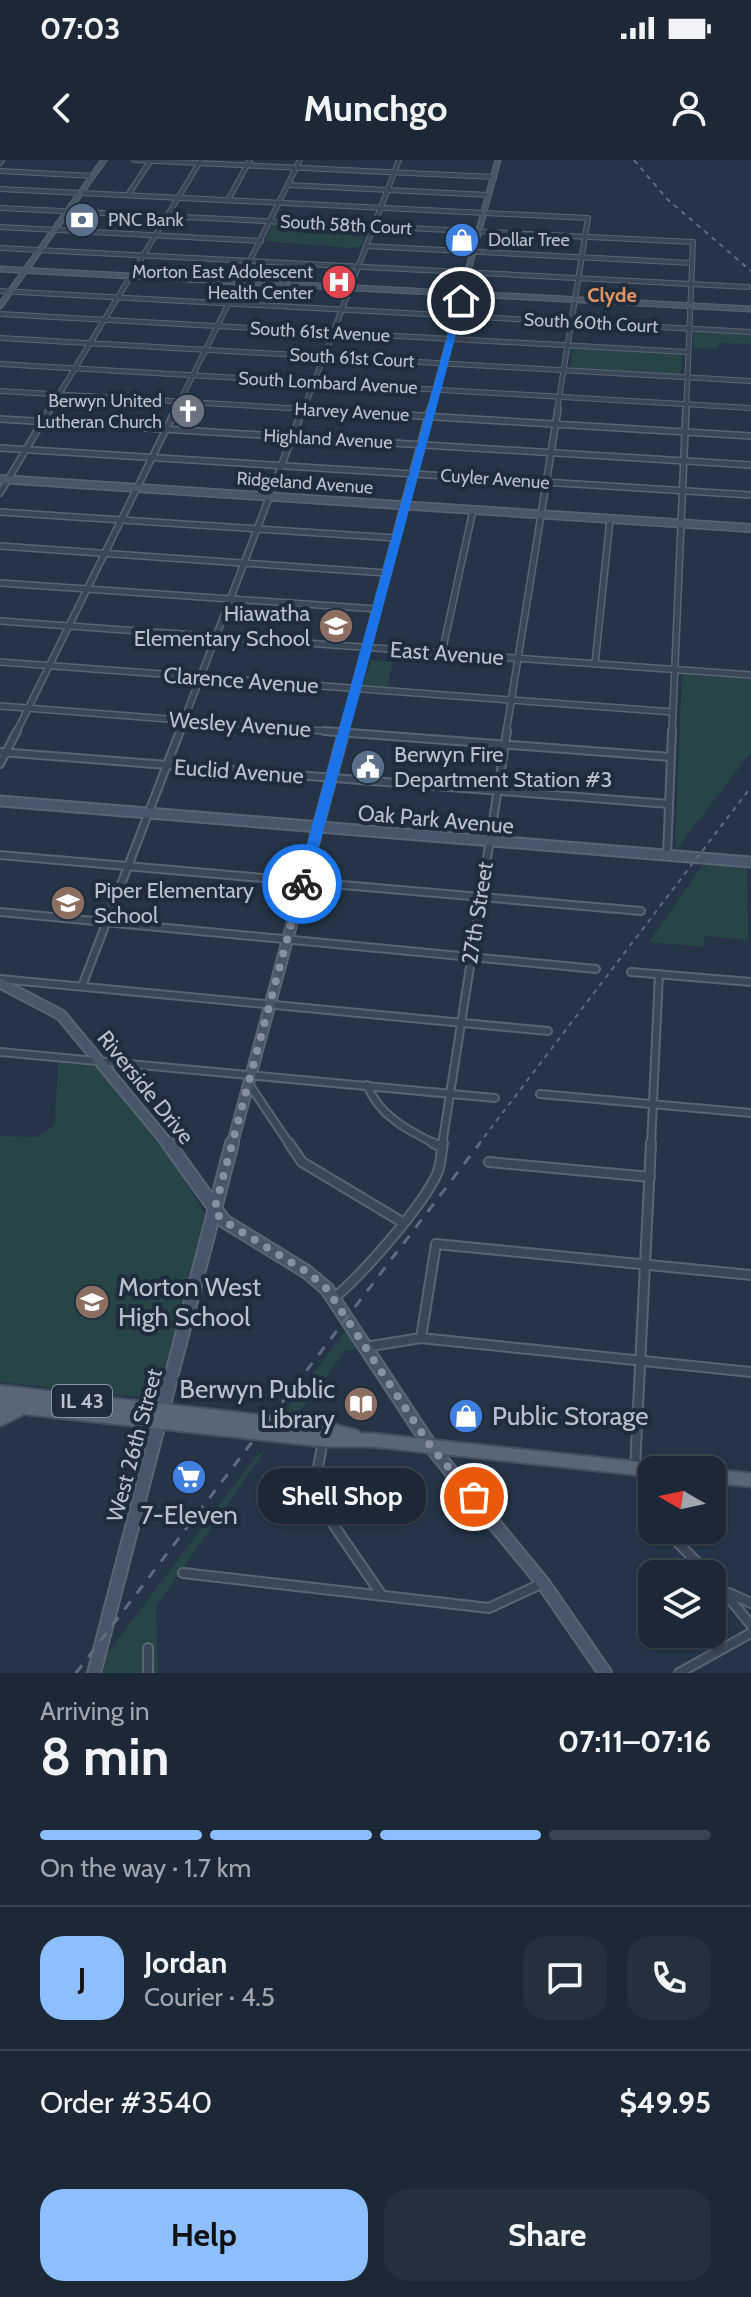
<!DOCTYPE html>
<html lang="en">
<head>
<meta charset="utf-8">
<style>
	body { margin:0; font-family:Cabin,sans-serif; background:#25303d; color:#f1f3f6; height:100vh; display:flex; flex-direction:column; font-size:30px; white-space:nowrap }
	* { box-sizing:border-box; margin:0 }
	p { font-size:26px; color:#a0a6ad }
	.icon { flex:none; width:44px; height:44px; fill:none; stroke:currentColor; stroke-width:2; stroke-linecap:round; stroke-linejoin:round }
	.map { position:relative; height:1513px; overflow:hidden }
	.panel { display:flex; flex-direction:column; background:#1c2835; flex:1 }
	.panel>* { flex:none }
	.needle { width:52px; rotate:279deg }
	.tools { position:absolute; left:638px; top:1296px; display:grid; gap:16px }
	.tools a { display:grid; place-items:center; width:88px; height:88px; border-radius:16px; background:#1c2835; box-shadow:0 2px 6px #0004,0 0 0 2px #3a4450; font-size:40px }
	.pin { position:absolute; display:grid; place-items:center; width:68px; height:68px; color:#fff; margin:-34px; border:4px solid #fff; border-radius:50%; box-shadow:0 2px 8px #0007 }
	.courier { position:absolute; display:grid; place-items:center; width:80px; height:80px; margin:-40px; border:6px solid #1a73e8; border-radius:50%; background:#fff; color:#222; box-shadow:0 2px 10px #0007 }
	.bubble { position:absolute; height:56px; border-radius:24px; background:#1c2835; box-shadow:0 2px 6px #0004,0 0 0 2px #3a4450; font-size:26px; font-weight:700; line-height:56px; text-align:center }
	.headline em { font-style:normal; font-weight:700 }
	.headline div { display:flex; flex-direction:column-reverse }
	.headline { display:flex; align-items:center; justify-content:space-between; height:136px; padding:0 40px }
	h1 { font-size:52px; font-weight:700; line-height:60px }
	.bar { display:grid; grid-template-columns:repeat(4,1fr); gap:12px 8px; align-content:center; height:96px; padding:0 40px }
	.bar i { height:10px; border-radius:6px; background:#3a4450 }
	.bar .on { background:#8dbeff }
	.bar p { grid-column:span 4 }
	.line { display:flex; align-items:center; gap:20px; padding:0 40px; border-top:2px solid #3a4450 }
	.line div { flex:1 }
	.round { display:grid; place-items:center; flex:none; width:84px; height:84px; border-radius:24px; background:#25303d }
	.primary-button { display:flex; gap:16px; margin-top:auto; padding:16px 40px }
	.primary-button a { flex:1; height:92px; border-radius:24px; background:#8dbeff; color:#111; font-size:32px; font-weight:700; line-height:92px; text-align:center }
	.primary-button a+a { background:#25303d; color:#f1f3f6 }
	.status { display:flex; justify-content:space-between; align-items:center; height:56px; padding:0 40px; background:#1c2835; direction:ltr }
	.status svg { height:22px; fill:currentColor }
	header { display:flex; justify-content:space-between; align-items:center; height:104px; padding:0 40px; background:#1c2835; font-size:36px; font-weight:700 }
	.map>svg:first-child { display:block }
	.green { fill:#274547 }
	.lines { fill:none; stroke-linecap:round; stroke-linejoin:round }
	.street-far3-casing { stroke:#596573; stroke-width:6 }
	.street-far2-casing { stroke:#596573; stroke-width:8 }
	.street-far1-casing { stroke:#596573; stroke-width:10 }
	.street-casing { stroke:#596573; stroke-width:12 }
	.secondary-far3-casing { stroke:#596573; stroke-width:7 }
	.secondary-far2-casing { stroke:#596573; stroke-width:10 }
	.secondary-far1-casing { stroke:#596573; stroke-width:13 }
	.secondary-casing { stroke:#596573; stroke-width:16 }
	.primary-casing { stroke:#44505f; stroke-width:17 }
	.street-far3 { stroke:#3a4756; stroke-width:4 }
	.street-far2 { stroke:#3a4756; stroke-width:5 }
	.street-far1 { stroke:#3a4756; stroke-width:6 }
	.street { stroke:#3a4756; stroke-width:8 }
	.secondary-far3 { stroke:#485669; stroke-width:5 }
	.secondary-far2 { stroke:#485669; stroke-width:7 }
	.secondary-far1 { stroke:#485669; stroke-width:9 }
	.secondary { stroke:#485669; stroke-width:12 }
	.primary { stroke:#586676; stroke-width:13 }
	.rail-far1 { stroke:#5c6b7d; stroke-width:2; stroke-dasharray:5 5; stroke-linecap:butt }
	.rail { stroke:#5c6b7d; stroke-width:3; stroke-dasharray:10 10; stroke-linecap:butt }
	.route { fill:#1a73e8 }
	.done { stroke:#85919f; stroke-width:8; stroke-dasharray:0 14.4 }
	.labels { text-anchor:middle; stroke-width:8; stroke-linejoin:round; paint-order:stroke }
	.far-poi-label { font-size:18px; fill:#b8c2cf; stroke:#1f2c3b; text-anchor:start }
	.far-street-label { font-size:18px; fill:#b8c2cf; stroke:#1f2c3b }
	.far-neighbourhood-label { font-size:20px; font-weight:bold; fill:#e09362; stroke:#1f2c3b }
	.shield { fill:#1f2c3b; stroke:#8a95a3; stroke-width:2 }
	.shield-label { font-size:20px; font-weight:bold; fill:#b8c2cf }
	.poi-label { font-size:22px; fill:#b8c2cf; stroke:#1f2c3b; text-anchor:start }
	.street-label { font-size:22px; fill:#b8c2cf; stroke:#1f2c3b }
	.near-poi-label { font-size:26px; fill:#b8c2cf; stroke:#1f2c3b; text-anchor:start }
</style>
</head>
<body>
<div class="status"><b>07:03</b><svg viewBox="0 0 49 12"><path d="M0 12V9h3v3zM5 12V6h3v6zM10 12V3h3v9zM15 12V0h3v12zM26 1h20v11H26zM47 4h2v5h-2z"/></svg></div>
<header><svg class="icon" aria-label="back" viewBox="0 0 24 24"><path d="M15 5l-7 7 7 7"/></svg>Munchgo<svg class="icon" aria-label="person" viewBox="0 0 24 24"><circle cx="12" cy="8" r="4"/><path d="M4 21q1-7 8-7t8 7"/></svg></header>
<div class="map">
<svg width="751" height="1513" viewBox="0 0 751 1513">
	<rect width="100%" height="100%" fill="#253547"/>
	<g class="green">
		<path d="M273,63l94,5 -6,18 -10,2 -86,-7z"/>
		<path d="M694,171l57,3v10l-32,-1 -1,6 -25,-1z"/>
		<path d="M573,188l109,6 -2,21 -110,-7z"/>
		<path d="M371,500l22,2 -6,25 -24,-2z"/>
		<path d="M682,514l69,5v73l-76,99z"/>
		<path d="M705,702l42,4 1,74 -44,-4v11l-55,-5z"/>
		<path d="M58,902l41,5 59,70 47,77 -48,185 -157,-17v-246l38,1 17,-13z"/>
		<path d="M347,1169l9,18 -4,4 -6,-1 -47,62 4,5 -21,-2z"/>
		<path d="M265,1291l-109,155 2,67h-55l4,-19 149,-198z"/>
	</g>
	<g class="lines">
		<g class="street-far3-casing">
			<g id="street-far3">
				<path d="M134,0l360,17"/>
				<path d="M0,3l2,-3"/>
				<path d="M0,11l93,5"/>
				<path d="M288,25l201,10"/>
				<path d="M0,29l588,29 -31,193"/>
				<path d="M128,35l23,-35"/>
				<path d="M228,40l22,-40"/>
				<path d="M0,48l693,34 -7,169"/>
				<path d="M0,67l261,14"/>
				<path d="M366,86l326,17"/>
				<path d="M0,88l748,39"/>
				<path d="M0,131l751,41"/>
				<path d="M0,154l687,38"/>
				<path d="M0,178l751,43"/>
				<path d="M0,204l751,44"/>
				<path d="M0,231l339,20"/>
				<path d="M49,251l152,-251"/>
				<path d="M175,251l125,-251"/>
				<path d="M303,251l96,-251"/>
			</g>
		</g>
		<g class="street-far2-casing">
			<g id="street-far2">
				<path d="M306,249l445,27"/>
				<path d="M0,259l751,46"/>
				<path d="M0,288l751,47"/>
				<path d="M0,333l50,-84"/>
				<path d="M0,352l396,26"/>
				<path d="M0,386l386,27"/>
				<path d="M0,423l377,26"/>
				<path d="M0,461l751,54"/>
				<path d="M442,493l31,-143"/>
				<path d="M0,502l673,50"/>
				<path d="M595,504l15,-145"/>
				<path d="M0,546l350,27"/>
				<path d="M16,573l160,-324"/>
				<path d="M179,573l124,-324"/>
				<path d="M506,573l52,-324"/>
				<path d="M672,573l14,-324"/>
			</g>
		</g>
		<g class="street-far1-casing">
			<g id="street-far1">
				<path d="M324,571l347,26"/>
				<path d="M0,592l669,52"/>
				<path d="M0,604l17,-33"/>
				<path d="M0,695l641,56"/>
				<path d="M667,696l5,-125"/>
				<path d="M0,752l596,57"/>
				<path d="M631,812l120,10"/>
				<path d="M0,819l548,52"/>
				<path d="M82,826l98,-255"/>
				<path d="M0,892l495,46"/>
				<path d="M249,924l41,61"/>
				<path d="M367,925c13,32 41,45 70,60"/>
				<path d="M540,934l211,19"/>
				<path d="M442,985l65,-414"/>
				<path d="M651,985l8,-171"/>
			</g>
		</g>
		<g class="street-casing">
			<g id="street">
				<path d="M289,983l13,19 100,60"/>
				<path d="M433,983l8,4"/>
				<path d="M489,1002l161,15"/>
				<path d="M333,1139c30,-25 88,-91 104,-125 4,-9 4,-21 6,-31"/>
				<path d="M421,1178l15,-94 315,31"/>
				<path d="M365,1187l56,-9 330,34"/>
				<path d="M323,1280l-10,55 68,99"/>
				<path d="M635,1308l16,-325"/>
				<path d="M668,1373l41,41"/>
				<path d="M183,1413l306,35 54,-25"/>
				<path d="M712,1417l39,48"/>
				<path d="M729,1433l22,10"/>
				<path d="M148,1488v25"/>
				<path d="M679,1513l72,-40"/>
			</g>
		</g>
		<g class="secondary-far3-casing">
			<g id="secondary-far3">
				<path d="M0,109l751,40"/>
				<path d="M0,146l104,-146"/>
				<path d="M430,251l68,-251"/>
			</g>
		</g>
		<g class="secondary-far2-casing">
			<g id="secondary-far2">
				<path d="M0,319l751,49"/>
				<path d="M343,573l88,-324"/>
			</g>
		</g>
		<g class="secondary-far1-casing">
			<g id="secondary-far1">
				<path d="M0,641l751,61"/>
				<path d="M0,823l61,32 108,130"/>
				<path d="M232,985l112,-414"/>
			</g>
		</g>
		<g class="secondary-casing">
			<g id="secondary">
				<path d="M168,983l56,78 83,51 20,17 104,158 112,136 62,90"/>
				<path d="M94,1513l138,-530"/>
			</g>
		</g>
		<g class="primary-casing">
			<g id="primary">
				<path d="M0,1232l325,37 29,7"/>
				<path d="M0,1245l323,35h49l281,30"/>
				<path d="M0,1259l18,-9"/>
				<path d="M712,1316l39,4"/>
			</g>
		</g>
		<use href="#street-far3" class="street-far3"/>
		<use href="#street-far2" class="street-far2"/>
		<use href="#street-far1" class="street-far1"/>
		<use href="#street" class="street"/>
		<use href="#secondary-far3" class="secondary-far3"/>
		<use href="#secondary-far2" class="secondary-far2"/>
		<use href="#secondary-far1" class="secondary-far1"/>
		<use href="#secondary" class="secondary"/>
		<use href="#primary" class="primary"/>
		<g class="rail-far1">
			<path d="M634,0l33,39 84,72"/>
			<path d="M478,985l273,-358"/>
		</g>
		<path class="rail" d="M76,1513l404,-530"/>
	</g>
	<path class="route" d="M461,138l4,3 -156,583 -11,3 -2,-3 161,-583z"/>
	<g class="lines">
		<path class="done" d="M302,724l-88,327 10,10 83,51 20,17 104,158 43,50"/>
	</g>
	<defs>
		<g id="bank-disc" transform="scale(1.8)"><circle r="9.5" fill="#5c6f8a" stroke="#1f2c3b"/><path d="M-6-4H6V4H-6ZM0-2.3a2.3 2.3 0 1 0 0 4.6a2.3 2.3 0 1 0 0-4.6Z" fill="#fff"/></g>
		<g id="shop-disc" transform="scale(1.8)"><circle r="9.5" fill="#3f7fe0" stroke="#1f2c3b"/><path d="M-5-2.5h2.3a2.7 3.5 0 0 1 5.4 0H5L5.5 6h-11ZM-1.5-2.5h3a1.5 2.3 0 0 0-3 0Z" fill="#fff"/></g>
		<g id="hospital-disc" transform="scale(1.8)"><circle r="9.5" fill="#e0444e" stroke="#1f2c3b"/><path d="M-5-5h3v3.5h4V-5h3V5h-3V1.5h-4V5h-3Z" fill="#fff"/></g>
		<g id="church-disc" transform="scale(1.8)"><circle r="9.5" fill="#6b7280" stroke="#1f2c3b"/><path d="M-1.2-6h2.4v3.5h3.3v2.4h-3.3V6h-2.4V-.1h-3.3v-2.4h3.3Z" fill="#fff"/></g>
		<g id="school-disc" transform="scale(1.8)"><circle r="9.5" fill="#8d6e63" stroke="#1f2c3b"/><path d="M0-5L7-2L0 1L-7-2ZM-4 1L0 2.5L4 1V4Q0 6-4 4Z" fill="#fff"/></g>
		<g id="civic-disc" transform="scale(1.8)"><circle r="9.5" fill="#5c6f8a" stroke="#1f2c3b"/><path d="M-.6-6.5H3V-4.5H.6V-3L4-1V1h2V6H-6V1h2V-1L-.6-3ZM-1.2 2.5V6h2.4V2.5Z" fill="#fff"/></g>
		<g id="library-disc" transform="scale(1.8)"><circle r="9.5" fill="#8d6e63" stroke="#1f2c3b"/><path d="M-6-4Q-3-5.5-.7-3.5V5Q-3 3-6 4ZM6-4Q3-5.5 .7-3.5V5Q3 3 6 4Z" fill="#fff"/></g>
		<g id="supermarket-disc" transform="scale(1.8)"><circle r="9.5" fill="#3f7fe0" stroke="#1f2c3b"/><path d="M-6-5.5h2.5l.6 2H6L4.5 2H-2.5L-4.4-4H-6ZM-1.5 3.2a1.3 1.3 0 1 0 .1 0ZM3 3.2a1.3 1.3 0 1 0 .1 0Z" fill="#fff"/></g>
	</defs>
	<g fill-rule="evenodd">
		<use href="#bank-disc" x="82" y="60"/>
		<use href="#shop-disc" x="462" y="80"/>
		<use href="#hospital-disc" x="339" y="122"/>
		<use href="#church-disc" x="188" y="251"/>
		<use href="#school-disc" x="336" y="466"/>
		<use href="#civic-disc" x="368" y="607"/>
		<use href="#school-disc" x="68" y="743"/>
		<use href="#school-disc" x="92" y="1142"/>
		<use href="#library-disc" x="361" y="1244"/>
		<use href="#shop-disc" x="466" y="1256"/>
		<use href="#supermarket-disc" x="189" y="1317"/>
	</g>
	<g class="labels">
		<g class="far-poi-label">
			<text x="108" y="66">PNC Bank</text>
			<text x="488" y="86">Dollar Tree</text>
			<text x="313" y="118" text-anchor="end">Morton East Adolescent<tspan x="313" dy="21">Health Center</tspan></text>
			<text x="162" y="247" text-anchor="end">Berwyn United<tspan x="162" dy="21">Lutheran Church</tspan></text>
		</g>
		<g class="far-street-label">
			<text transform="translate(346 65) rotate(3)" y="6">South 58th Court</text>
			<text transform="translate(591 163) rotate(3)" y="6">South 60th Court</text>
			<text transform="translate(320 172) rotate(3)" y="6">South 61st Avenue</text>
			<text transform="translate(352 198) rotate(3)" y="6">South 61st Court</text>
			<text transform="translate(328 223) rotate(3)" y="6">South Lombard Avenue</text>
			<text transform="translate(352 252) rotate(3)" y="6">Harvey Avenue</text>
			<text transform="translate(328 279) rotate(3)" y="6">Highland Avenue</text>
			<text transform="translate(495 319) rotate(4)" y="6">Cuyler Avenue</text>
			<text transform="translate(305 323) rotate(4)" y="6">Ridgeland Avenue</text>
		</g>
		<g class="far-neighbourhood-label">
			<text x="612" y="142">Clyde</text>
		</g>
		<rect class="shield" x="52" y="1225" width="60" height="32" rx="6"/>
		<g class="shield-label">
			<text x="82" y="1248">IL 43</text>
		</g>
		<g class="poi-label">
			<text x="310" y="461" text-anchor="end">Hiawatha<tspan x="310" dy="25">Elementary School</tspan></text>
			<text x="394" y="602">Berwyn Fire<tspan x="394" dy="25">Department Station #3</tspan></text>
			<text x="94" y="738">Piper Elementary<tspan x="94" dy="25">School</tspan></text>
		</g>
		<g class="street-label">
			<text transform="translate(447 493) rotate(4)" y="8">East Avenue</text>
			<text transform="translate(241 520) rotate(4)" y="8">Clarence Avenue</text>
			<text transform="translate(240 564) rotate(4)" y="8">Wesley Avenue</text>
			<text transform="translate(239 611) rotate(4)" y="8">Euclid Avenue</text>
			<text transform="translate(436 659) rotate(5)" y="8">Oak Park Avenue</text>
			<text transform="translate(477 753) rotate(-81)" y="8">27th Street</text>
			<text transform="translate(146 927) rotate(51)" y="8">Riverside Drive</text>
			<text transform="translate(134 1285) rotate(-75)" y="8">West 26th Street</text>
		</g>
		<g class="near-poi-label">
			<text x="118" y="1136">Morton West<tspan x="118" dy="30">High School</tspan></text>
			<text x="335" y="1238" text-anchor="end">Berwyn Public<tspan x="335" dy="30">Library</tspan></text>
			<text x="492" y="1265">Public Storage</text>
			<text x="189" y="1364" text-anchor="middle">7-Eleven</text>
		</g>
	</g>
</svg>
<div class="tools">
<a><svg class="needle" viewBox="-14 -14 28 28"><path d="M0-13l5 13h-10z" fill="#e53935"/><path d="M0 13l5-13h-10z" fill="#a0a6ad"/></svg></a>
<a><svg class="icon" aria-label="layers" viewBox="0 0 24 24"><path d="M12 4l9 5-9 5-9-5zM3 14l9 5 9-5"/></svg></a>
</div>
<div class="pin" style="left:474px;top:1337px;background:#ea580c"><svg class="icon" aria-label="bag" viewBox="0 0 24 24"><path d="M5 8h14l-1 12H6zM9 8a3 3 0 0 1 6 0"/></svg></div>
<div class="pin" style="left:461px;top:141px;background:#1f2937"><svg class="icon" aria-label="home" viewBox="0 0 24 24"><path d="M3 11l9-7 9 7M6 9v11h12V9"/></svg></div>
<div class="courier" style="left:302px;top:724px"><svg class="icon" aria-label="bike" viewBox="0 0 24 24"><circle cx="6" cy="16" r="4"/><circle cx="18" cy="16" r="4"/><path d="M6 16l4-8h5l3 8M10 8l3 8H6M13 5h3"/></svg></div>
<div class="bubble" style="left:258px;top:1308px;width:168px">Shell Shop</div>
</div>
<section class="panel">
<div class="headline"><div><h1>8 min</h1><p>Arriving in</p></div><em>07:11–07:16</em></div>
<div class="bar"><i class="on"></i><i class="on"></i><i class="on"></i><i></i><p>On the way · 1.7 km</p></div>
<div class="line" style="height:144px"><b class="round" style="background:#8dbeff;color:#111">J</b><div><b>Jordan</b><p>Courier · 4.5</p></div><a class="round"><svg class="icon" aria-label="chat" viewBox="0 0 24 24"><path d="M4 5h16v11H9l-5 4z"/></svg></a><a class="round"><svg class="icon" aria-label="phone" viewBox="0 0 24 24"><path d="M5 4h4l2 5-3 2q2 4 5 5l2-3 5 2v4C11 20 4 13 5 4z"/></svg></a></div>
<div class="line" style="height:104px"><div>Order #3540</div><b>$49.95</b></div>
<div class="primary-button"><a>Help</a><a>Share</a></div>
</section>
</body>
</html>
